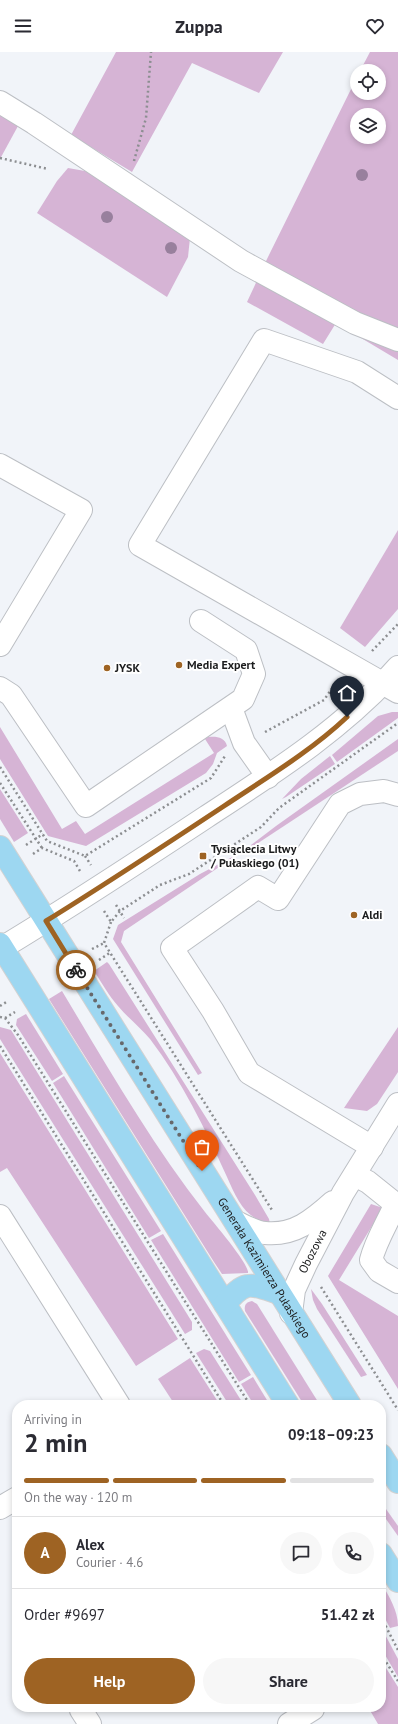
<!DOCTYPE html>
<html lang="en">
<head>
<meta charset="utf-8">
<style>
	body { margin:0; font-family:"PT Sans",sans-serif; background:#f7f7f7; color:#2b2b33; height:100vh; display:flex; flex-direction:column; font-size:15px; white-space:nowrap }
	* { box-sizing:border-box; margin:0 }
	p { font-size:13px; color:#7c7c81 }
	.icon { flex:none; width:22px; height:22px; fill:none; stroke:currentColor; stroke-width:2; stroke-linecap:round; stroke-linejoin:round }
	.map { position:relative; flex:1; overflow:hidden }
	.side { position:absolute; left:12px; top:1348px; width:374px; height:312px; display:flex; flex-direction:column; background:#fff; border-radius:16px; box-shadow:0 2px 6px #0003 }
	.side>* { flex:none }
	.controls { position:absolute; left:350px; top:12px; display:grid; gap:8px }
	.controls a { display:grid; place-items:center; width:36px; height:36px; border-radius:50%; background:#fff; box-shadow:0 2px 6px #0003; font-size:20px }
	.pin { position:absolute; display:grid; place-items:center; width:34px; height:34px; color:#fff; margin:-41px -17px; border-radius:50% 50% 50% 0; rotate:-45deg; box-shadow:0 0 4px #0007 }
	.pin .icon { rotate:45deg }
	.courier { position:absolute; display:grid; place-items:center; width:40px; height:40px; margin:-20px; border:3px solid #9e6323; border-radius:50%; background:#fff; color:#222; box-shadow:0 1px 5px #0007 }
	.summary em { font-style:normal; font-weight:700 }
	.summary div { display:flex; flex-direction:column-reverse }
	.summary { display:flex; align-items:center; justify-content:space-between; height:68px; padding:0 12px }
	h1 { font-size:26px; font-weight:700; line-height:30px }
	.bar { display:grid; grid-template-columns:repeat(4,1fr); gap:6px 4px; align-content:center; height:48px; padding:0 12px }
	.bar i { height:5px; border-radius:3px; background:#e1e1e2 }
	.bar .selected { background:#9e6323 }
	.bar p { grid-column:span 4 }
	.line { display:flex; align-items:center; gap:10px; padding:0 12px; border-top:1px solid #e1e1e2 }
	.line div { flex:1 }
	.round { display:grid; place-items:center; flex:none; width:42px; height:42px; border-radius:21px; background:#f7f7f7 }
	.cta { display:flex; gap:8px; margin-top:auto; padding:8px 12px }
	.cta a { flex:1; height:46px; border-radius:24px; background:#9e6323; color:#fff; font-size:16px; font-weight:700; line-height:46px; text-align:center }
	.cta a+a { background:#f7f7f7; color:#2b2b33 }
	header { display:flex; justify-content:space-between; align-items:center; height:52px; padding:0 12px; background:#fff; font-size:18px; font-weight:700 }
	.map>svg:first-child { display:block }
	.grass { fill:#d6b4d5; fill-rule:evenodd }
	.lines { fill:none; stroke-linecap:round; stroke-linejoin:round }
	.minor-casing { stroke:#bcbfc4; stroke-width:24 }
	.major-casing { stroke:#d2d2d2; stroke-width:24 }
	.path { stroke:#8c8e91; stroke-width:2.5; stroke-dasharray:2 3; stroke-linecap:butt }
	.minor { stroke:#fff; stroke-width:22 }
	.major { stroke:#9dd7f1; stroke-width:22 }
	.tree { fill:#98809d }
	.done { stroke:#67686b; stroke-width:4; stroke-dasharray:0 7.2 }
	.route { stroke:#9e6323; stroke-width:5 }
	.poi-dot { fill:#9e6323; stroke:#fff; stroke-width:1.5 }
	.labels { text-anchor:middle; stroke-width:4; stroke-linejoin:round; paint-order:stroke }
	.poi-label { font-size:12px; font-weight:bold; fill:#1c1d1e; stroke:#fff; text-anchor:start }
	.street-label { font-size:12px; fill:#1c1d1e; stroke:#fff }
</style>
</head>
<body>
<header><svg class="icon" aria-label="menu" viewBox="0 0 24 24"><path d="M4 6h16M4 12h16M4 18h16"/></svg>Zuppa<svg class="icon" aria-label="heart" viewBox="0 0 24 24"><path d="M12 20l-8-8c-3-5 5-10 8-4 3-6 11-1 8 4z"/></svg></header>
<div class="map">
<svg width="398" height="1672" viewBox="0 0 398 1672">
	<rect width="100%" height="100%" fill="#f1f4f9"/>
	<g class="grass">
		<path d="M116,0h167l-24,41 -67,-30 -60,109 -61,-37z"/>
		<path d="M370,0h28v308l-62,-37 -13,21 -76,-42 20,-43 90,-182v16h22v-22h-19zM357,63h22v22h-22z"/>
		<path d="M0,62l18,12 -18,33z"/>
		<path d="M68,116l17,3 45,26 60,41 -2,19 -21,40 -130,-84 20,-32z"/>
		<path d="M398,478v79l-33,38 -25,-19z"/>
		<path d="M392,660h6v6l-61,44 -5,-7 46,-39z"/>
		<path d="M0,675l62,102 14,-8 9,13 129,-81 -9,-14 3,-2c8,-1 17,0 19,9l-10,7 -4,11 -7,9 -120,73 -38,-10 -48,-77z"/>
		<path d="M398,687v12l-146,96 -1,-2 25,-19z"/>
		<path d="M330,704l5,8 -49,33 -4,2 19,-20z"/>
		<path d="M0,737l28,44 -14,9 -14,-23z"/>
		<path d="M236,803h1l-113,76 -3,11 81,131 -4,2 -85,-136 5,-14 82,-51z"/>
		<path d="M107,910l2,2 146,231 14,24 1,5c-26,-6 -33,-25 -43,-47 -22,-48 -45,-96 -77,-138 -10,-12 -22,-21 -32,-33 -9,-10 -16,-23 -24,-35z"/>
		<path d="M62,939c45,75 89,152 143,221 8,10 45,53 43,61l-26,1 -8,-12 -165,-263z"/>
		<path d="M26,962l37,60 -11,7 -36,-56 1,-6z"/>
		<path d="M0,975l11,3 181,292v8l-7,4 -185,-295z"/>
		<path d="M398,975v45l-21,32 -10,7 -23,-3z"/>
		<path d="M0,1001l178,286 -42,27 -129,-198 -7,4z"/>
		<path d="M64,1024l97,155 -12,7 -96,-155z"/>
		<path d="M371,1152l12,4 -44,72 59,36v73l-70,-113z"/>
		<path d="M163,1182l88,141 -12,7 -88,-142z"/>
		<path d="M311,1237l11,15 45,71 -6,2 -44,-68 -4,-9z"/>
		<path d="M252,1249l5,3 63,101h-16l-59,-94c-1,-6 1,-9 7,-10z"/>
		<path d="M204,1297l6,2 34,54h-15l-33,-52z"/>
		<path d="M190,1306l30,47h-45l-17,-26z"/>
		<path d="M253,1325l17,28h-16l-13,-21z"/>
		<path d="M381,1450l17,24v10l-17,-24z"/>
		<path d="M381,1531c8,13 17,28 17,43l-8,2 -9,-17z"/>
		<path d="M381,1575l17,32v18l-17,-29z"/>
		<path d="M381,1608l17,27v37h-20l-10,-17h13z"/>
	</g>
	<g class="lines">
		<g class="minor-casing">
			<g id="minor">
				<path d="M0,50l34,21 207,138 114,62 43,17"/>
				<path d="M398,346l-41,-26 -93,-32 -124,205 258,147"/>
				<path d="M0,413l81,45 -81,135"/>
				<path d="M0,636l11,7 75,111 157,-107 11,-25 -8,-24 -45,-29"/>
				<path d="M231,656l13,35 24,34"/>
				<path d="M0,897c70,-42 138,-87 206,-132 69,-45 138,-89 192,-150"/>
				<path d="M372,1095l-123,-74 -36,-62 -41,-63 86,-61 20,12 62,-95 20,-10 24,-3 14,4"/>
				<path d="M355,1123l13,7 30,24"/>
				<path d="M396,1151c-8,19 -20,37 -25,57l8,11 19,11"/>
				<path d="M0,1164l119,189"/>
				<path d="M236,1170c9,4 19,10 29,11 29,3 48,-13 68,-31"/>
				<path id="s1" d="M291,1261l3,-23 12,-26 37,-71 55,-89"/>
				<path d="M0,1456l17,-10"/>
				<path d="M81,1658l9,14"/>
				<path d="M289,1672l24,-15"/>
			</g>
		</g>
		<g class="major-casing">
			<g id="major">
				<path id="s2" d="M0,795l350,558"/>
				<path d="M0,892l288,461"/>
				<path d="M225,1252c21,-25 26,-20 54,-11"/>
				<path d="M381,1403l17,27"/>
				<path d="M381,1502l17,27"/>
			</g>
		</g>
		<g class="path">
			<path d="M0,106l48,11"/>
			<path d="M134,109l12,-43 5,-66"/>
			<path d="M372,599l26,-27"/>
			<path d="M265,680l59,-32 11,-16"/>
			<path d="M0,715l47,74 38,15 126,-78 14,-22"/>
			<path d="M0,731l42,65"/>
			<path d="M26,793l17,-11"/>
			<path d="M33,802l9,-6 32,13 6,10"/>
			<path d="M85,804l6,9"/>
			<path d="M116,853l8,13"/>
			<path d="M104,859l7,11 9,-11 40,-26 29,-11 72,-47 18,-19 119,-85"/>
			<path d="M111,870l-7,21 168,267"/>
			<path d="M92,897l12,-6"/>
			<path d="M99,908l12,-8"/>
			<path d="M0,954l8,-5"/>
			<path d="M0,965l5,1 13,17 232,370"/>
			<path d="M5,966l10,-6"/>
			<path d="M0,994l224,359"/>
			<path d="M321,1235l77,123"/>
			<path d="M381,1565l17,33"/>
			<path d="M381,1602l17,27"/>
		</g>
		<use href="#minor" class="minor"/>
		<use href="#major" class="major"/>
	</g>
	<g class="tree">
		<circle cx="362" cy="123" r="6"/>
		<circle cx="107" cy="165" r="6"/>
		<circle cx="171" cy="196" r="6"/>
	</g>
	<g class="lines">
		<path class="done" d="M76,918l126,201"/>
		<path class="route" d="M76,918l-30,-49c60,-37 119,-76 178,-115 42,-28 87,-55 123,-89"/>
	</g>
	<g class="poi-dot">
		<circle cx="179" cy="613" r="4"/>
		<circle cx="107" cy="616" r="4"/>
		<rect x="199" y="800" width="8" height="8" rx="2"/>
		<circle cx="354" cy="863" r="4"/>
	</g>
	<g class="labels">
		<g class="poi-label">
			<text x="187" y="617">Media Expert</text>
			<text x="115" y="620">JYSK</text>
			<text x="211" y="801">Tysiąclecia Litwy<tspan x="211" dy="14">/ Pułaskiego (01)</tspan></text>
			<text x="362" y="867">Aldi</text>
		</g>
		<g class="street-label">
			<text dy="4" stroke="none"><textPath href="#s1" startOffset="66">Obozowa</textPath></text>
			<text dy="4" stroke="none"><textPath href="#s2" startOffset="497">Generała Kazimierza Pułaskiego</textPath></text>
		</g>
	</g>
</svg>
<div class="controls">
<a><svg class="icon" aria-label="locate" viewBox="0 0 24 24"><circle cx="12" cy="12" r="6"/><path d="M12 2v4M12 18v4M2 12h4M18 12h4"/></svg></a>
<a><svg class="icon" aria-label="layers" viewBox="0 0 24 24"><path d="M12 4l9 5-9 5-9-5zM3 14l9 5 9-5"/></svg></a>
</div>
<div class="pin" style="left:202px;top:1119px;background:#ea580c"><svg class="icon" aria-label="bag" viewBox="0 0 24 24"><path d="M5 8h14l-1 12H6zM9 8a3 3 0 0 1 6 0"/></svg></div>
<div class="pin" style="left:347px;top:665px;background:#1f2937"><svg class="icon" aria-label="home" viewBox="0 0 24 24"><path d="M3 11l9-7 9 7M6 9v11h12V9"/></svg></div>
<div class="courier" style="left:76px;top:918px"><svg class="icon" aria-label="bike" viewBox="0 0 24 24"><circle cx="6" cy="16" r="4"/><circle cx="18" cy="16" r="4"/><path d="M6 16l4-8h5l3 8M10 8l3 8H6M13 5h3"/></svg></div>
<section class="side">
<div class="summary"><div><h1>2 min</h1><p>Arriving in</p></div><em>09:18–09:23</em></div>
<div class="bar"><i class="selected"></i><i class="selected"></i><i class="selected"></i><i></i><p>On the way · 120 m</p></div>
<div class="line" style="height:72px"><b class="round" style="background:#9e6323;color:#fff">A</b><div><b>Alex</b><p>Courier · 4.6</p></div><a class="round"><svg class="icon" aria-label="chat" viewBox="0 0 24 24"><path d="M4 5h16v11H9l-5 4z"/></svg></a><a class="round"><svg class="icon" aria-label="phone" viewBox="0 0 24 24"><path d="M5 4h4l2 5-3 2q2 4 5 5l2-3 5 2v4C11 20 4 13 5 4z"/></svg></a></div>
<div class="line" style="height:52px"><div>Order #9697</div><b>51.42 zł</b></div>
<div class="cta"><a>Help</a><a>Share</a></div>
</section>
</div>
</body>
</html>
